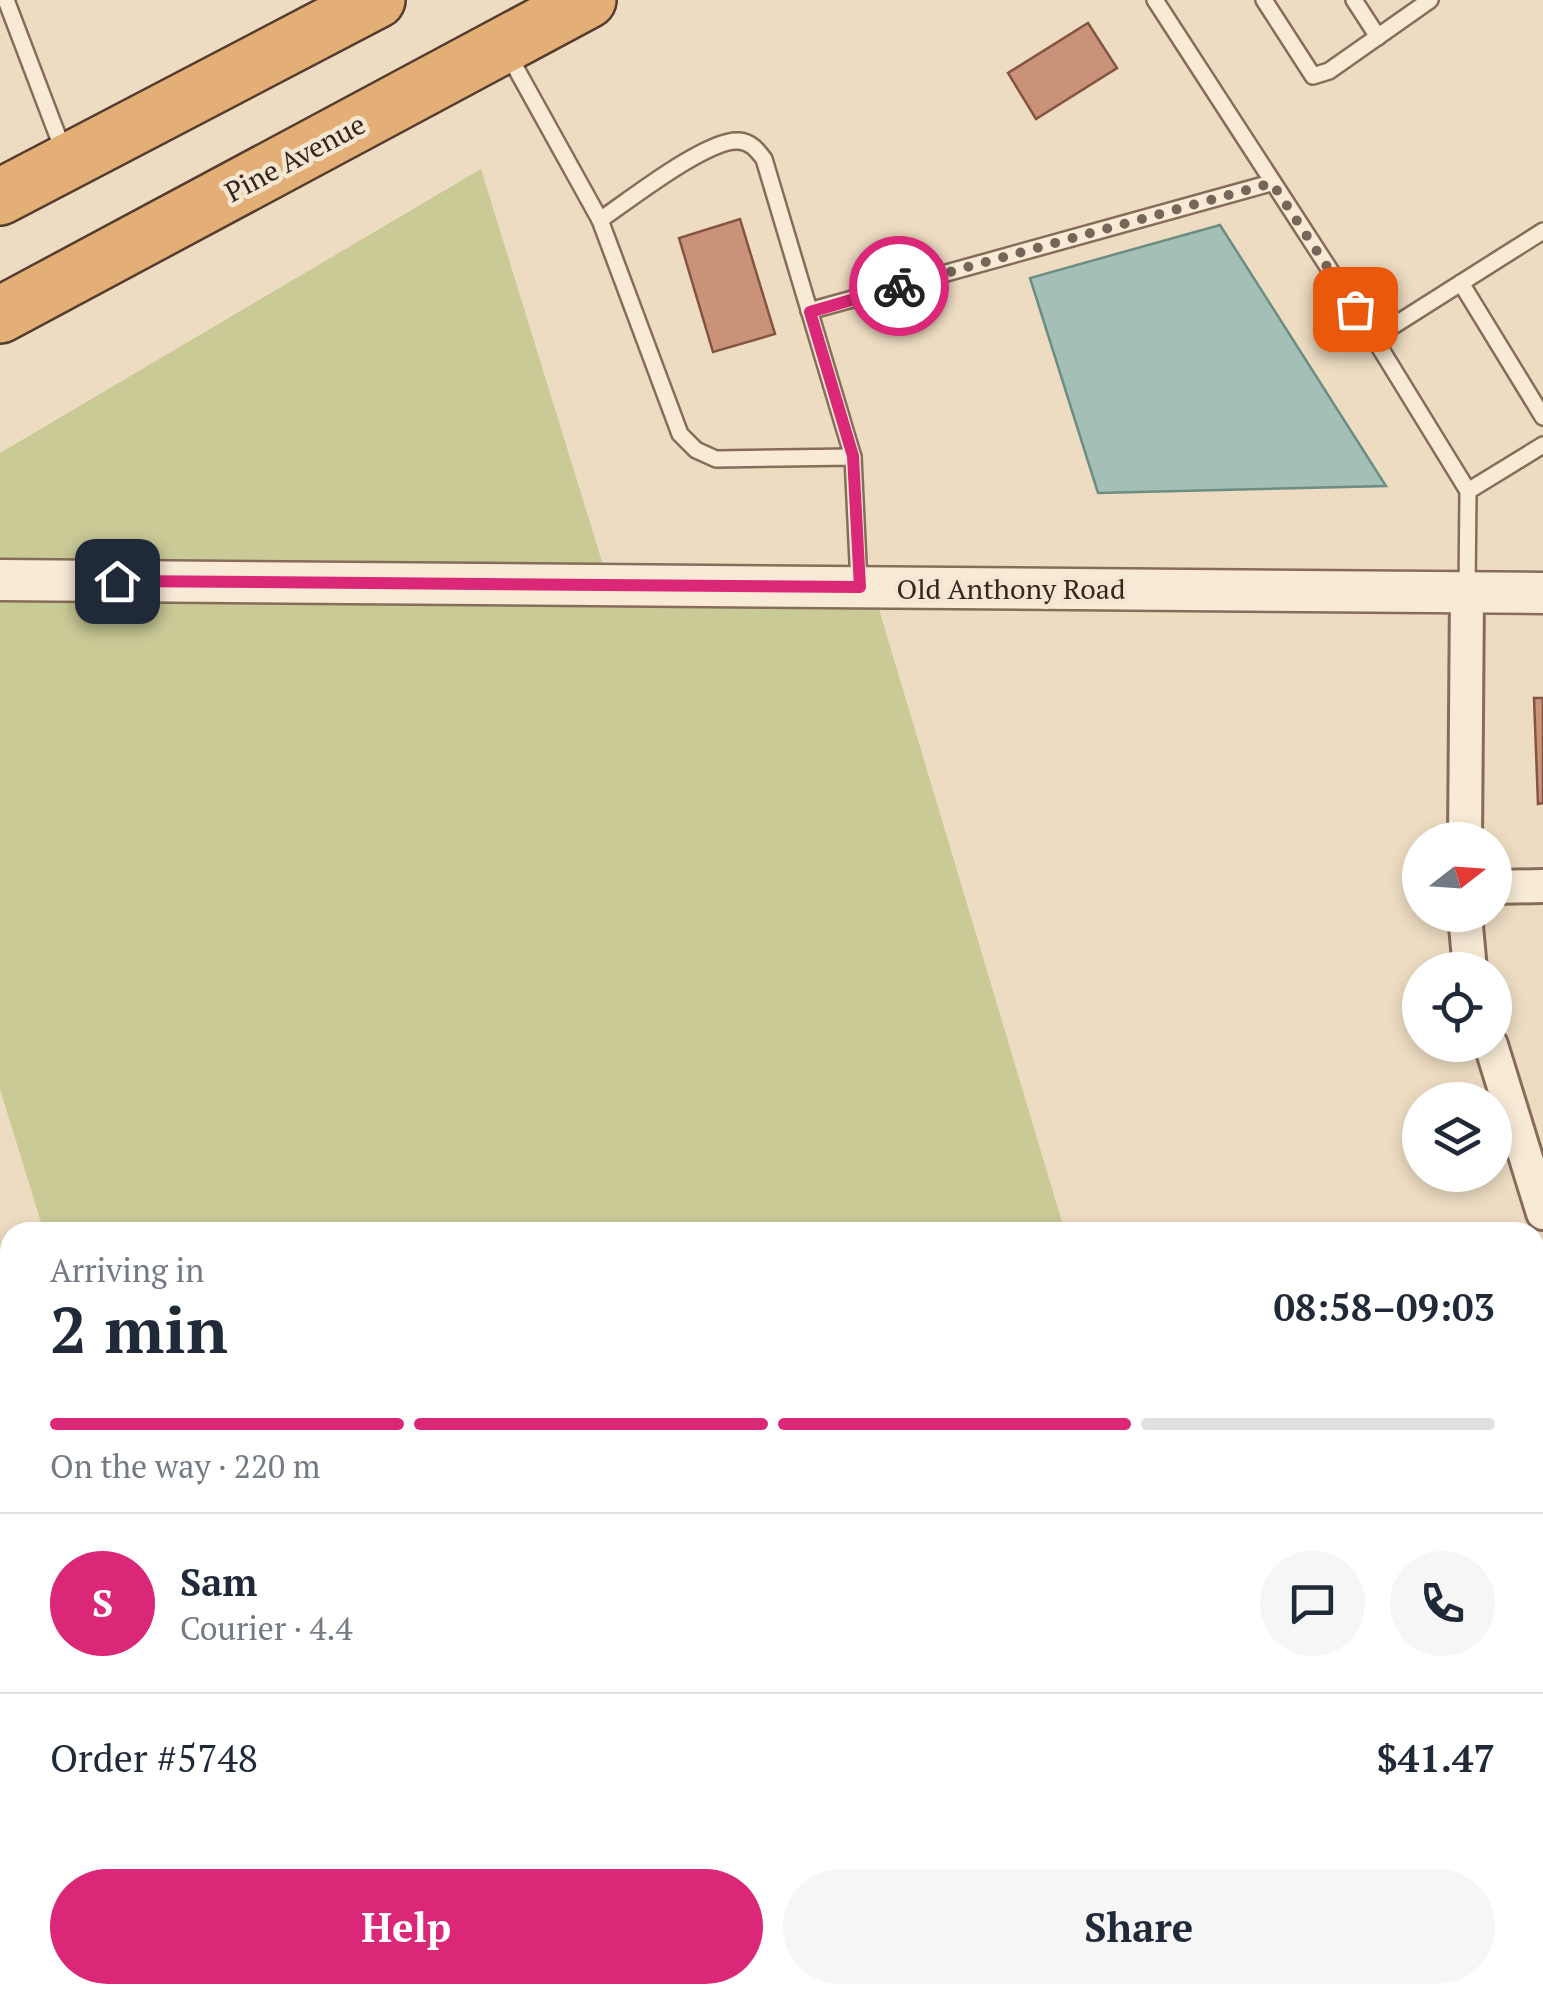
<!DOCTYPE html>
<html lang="en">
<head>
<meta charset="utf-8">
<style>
	body { margin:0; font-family:"PT Serif",serif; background:#f6f6f7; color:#1f2937; height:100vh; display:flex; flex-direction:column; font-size:38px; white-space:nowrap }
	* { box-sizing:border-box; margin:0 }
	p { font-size:32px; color:#747a83 }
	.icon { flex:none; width:55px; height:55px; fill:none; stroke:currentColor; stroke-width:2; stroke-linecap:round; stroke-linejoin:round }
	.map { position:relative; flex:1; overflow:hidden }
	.side { position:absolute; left:0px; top:1222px; width:1545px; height:782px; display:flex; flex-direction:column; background:#fff; border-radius:30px 30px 0 0; box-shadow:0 5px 15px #0003 }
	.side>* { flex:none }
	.needle { width:65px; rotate:73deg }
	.fabs { position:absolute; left:1402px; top:822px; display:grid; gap:20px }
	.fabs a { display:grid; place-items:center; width:110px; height:110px; border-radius:50%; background:#fff; box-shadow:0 5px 15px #0003; font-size:50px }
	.pin { position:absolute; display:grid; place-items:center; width:85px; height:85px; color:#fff; margin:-42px; border-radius:20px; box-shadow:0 5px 15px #0006 }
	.courier { position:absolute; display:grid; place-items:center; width:100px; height:100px; margin:-50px; border:8px solid #db2777; border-radius:50%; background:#fff; color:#222; box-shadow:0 2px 12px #0007 }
	.summary em { font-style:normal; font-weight:600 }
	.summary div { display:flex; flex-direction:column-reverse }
	.summary { display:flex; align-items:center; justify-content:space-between; height:170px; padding:0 50px }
	h1 { font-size:65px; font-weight:600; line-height:75px }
	.bar { display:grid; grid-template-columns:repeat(4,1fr); gap:15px 10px; align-content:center; height:120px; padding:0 50px }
	.bar i { height:12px; border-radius:8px; background:#e0e1e3 }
	.bar .active { background:#db2777 }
	.bar p { grid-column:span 4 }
	.line { display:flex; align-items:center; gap:25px; padding:0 50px; border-top:2px solid #e0e1e3 }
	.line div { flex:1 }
	.round { display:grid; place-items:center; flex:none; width:105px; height:105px; border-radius:52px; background:#f6f6f7 }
	.button { display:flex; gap:20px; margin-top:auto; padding:20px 50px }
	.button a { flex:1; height:115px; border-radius:60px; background:#db2777; color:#fff; font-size:40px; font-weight:600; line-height:115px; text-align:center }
	.button a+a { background:#f6f6f7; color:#1f2937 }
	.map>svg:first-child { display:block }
	.green { fill:#c9ca96 }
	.water { fill:#a4bfb5; stroke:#6c8d81; stroke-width:2.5 }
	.building { fill:#ca9279; stroke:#845440; stroke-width:2.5 }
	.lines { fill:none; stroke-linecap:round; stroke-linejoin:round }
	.service-casing { stroke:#866d5a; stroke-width:20 }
	.minor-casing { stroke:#866d5a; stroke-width:38 }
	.tertiary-casing { stroke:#866d5a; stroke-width:45 }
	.trunk-casing { stroke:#543c2e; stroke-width:60 }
	.service { stroke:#f8ead5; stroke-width:15 }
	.minor { stroke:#f8ead5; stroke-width:32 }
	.tertiary { stroke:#f8ead5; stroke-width:40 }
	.trunk { stroke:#e4af77; stroke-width:55 }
	.done { stroke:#766657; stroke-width:10; stroke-dasharray:0 18 }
	.route { stroke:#db2777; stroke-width:12 }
	.labels { text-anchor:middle; stroke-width:9; stroke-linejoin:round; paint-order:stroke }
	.street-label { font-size:28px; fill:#36271e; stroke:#f4e7d1 }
</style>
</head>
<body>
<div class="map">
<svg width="1543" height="2004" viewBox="0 0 1543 2004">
	<rect width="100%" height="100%" fill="#eddcc2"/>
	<g class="green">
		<path d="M481,169l123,399 -604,-6v-109z"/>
		<path d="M0,598l878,8 187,626h-1021l-44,-143z"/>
		<path d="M1543,1482v522h-19l-2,-9h13v-510z"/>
		<path d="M10,1839v156h1281l3,9h-1294v-151z"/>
	</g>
	<path class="water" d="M1220,225l166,261 -288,7 -68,-215z"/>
	<g class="building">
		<path d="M1088,23l29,45 -81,51 -28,-46z"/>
		<path d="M740,219l35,115 -62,18 -34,-114z"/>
		<path d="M1534,698h9v105l-5,1z"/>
	</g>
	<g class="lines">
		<g class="service-casing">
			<g id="service">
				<path d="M6,0l59,155"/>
				<path d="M1155,0l219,338"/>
				<path d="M1264,0l49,76 16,-5 101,-71"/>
				<path d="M1354,0l24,37"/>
				<path d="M508,54l92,166 80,214 16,16 20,9 137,-2 6,127"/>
				<path d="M600,220c28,-19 108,-82 139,-79 12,1 18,9 25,18l89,298"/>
				<path d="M1461,283l82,134"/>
				<path d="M809,311l462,-128"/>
				<path d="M1468,491l75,-46"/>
				<path d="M1467,592l1,-101 -94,-153 169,-107"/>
			</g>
		</g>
		<g class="minor-casing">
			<g id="minor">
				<path d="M1465,840l2,-247"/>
				<path d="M1495,887l48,-1"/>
				<path d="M1465,915l5,55"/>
				<path d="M1491,1045l52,168"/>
			</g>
		</g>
		<g class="tertiary-casing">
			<path id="tertiary" d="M0,580l1543,13"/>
		</g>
		<g class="trunk-casing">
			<g id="trunk">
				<path d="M0,197l377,-197"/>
				<path d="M0,315l588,-315"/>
			</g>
		</g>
		<use href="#service" class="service"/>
		<use href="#minor" class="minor"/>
		<use href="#tertiary" class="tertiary"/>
		<use href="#trunk" class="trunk"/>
	</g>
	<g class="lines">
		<path class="done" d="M899,286l373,-103 83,126"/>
		<path class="route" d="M117,581l743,6 -7,-131 -43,-144 89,-26"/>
	</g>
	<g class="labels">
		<g class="street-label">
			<text transform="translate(295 158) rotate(-28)" y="10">Pine Avenue</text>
			<text x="1011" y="599">Old Anthony Road</text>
		</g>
	</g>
</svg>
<div class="fabs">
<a><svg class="needle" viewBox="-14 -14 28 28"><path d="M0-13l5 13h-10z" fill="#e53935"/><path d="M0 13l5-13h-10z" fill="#747a83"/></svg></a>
<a><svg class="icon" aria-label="locate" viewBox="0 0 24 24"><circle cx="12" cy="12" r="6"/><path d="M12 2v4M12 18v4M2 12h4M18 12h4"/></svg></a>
<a><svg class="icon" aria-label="layers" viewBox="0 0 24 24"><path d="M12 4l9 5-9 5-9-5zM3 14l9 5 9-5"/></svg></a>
</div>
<div class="pin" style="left:1355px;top:309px;background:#ea580c"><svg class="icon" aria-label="bag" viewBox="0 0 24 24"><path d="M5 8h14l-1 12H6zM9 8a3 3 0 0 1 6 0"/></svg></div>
<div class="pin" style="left:117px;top:581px;background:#1f2937"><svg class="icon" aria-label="home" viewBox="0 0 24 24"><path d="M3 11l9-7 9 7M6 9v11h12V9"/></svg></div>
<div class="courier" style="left:899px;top:286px"><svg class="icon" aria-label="bike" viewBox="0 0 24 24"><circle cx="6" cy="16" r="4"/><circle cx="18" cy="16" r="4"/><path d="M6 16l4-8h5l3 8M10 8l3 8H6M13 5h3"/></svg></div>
<section class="side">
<div class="summary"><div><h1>2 min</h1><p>Arriving in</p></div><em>08:58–09:03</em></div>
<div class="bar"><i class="active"></i><i class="active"></i><i class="active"></i><i></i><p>On the way · 220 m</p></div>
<div class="line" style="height:180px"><b class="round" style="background:#db2777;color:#fff">S</b><div><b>Sam</b><p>Courier · 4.4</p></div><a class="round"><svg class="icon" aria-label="chat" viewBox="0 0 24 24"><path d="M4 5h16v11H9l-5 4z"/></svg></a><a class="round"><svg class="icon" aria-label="phone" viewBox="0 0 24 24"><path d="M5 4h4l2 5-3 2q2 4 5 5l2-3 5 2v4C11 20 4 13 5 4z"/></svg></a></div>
<div class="line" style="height:130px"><div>Order #5748</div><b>$41.47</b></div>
<div class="button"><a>Help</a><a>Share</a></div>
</section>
</div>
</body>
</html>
